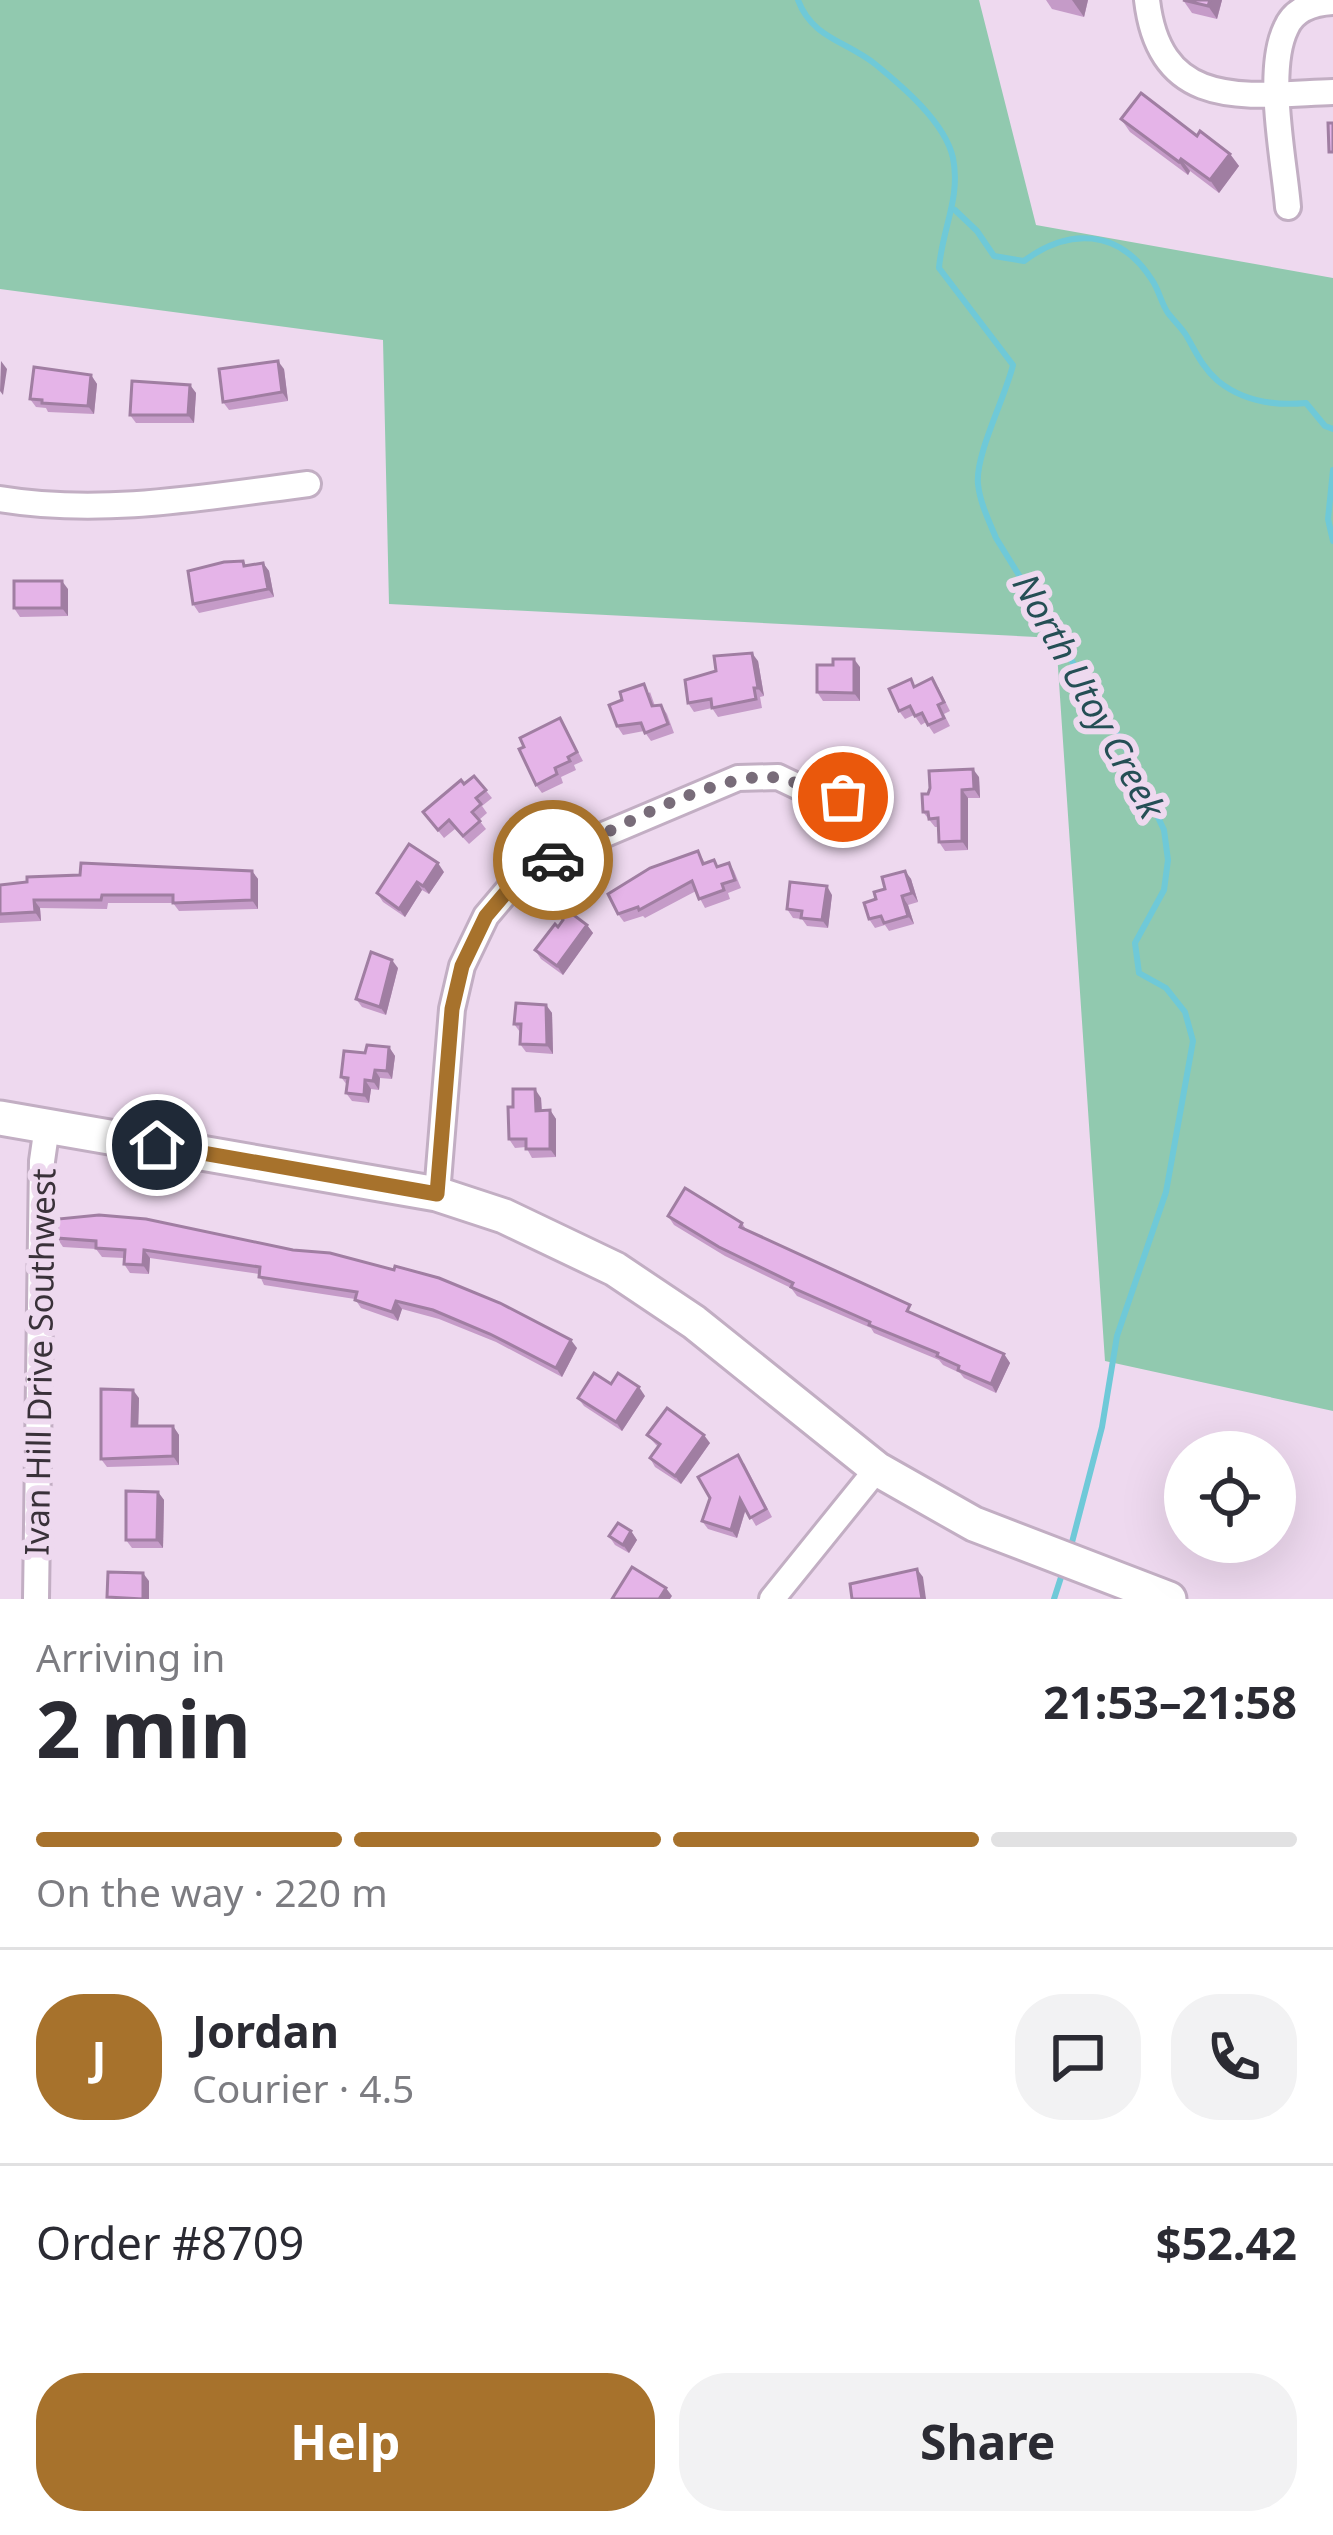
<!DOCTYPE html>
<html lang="en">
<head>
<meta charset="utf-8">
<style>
	body { margin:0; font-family:"Noto Sans",sans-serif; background:#f2f2f3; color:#2b2b33; height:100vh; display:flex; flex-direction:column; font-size:45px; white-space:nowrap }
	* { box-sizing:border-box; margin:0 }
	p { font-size:39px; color:#7c7c81 }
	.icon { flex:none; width:66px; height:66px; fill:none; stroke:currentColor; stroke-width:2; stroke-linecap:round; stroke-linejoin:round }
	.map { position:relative; height:1599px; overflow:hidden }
	.drawer { display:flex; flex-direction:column; background:#fff; flex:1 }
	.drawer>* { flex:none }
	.buttons { position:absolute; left:1164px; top:1431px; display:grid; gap:24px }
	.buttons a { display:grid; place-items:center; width:132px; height:132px; border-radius:50%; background:#fff; box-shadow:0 12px 48px #0002; font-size:60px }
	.pin { position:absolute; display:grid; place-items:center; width:102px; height:102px; color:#fff; margin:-51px; border:6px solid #fff; border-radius:50%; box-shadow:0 3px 12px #0007 }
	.courier { position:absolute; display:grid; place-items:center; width:120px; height:120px; margin:-60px; border:9px solid #a7722c; border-radius:50%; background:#fff; color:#222; box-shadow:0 3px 15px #0007 }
	.headline em { font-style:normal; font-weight:700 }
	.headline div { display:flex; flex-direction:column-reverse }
	.headline { display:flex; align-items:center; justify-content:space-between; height:204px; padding:0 36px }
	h1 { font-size:78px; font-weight:700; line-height:90px }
	.bar { display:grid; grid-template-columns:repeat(4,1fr); gap:18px 12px; align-content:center; height:144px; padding:0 36px }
	.bar i { height:15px; border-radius:9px; background:#e1e1e2 }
	.bar .active { background:#a7722c }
	.bar p { grid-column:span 4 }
	.line { display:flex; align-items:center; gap:30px; padding:0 36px; border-top:3px solid #e1e1e2 }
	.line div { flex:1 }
	.round { display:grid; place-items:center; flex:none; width:126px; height:126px; border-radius:48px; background:#f2f2f3 }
	.cta { display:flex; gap:24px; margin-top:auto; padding:24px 36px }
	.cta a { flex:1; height:138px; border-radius:48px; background:#a7722c; color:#fff; font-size:48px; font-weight:700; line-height:138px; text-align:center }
	.cta a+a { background:#f2f2f3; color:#2b2b33 }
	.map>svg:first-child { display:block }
	.green { fill:#91c9af }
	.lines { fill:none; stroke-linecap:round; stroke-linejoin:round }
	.stream { stroke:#6fc9d8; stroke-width:6 }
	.street-casing { stroke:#c2aec3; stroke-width:30 }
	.secondary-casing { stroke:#c2aec3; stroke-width:39 }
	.street { stroke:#fff; stroke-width:24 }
	.secondary { stroke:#fff; stroke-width:33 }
	.wall { fill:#c59bc8 }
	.shaded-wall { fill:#a07ea2 }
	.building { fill:#e5b4e8; stroke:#a07ea2; stroke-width:3 }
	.done { stroke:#786c79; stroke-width:12; stroke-dasharray:0 21.6 }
	.route { stroke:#a7722c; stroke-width:15 }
	.labels { text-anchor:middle; stroke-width:12; stroke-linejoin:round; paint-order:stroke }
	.street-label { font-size:33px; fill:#393139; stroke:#eed9ef }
	.water-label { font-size:36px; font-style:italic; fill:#254f55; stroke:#eed9ef }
</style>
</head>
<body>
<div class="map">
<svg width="1333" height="1599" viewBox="0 0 1333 1599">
	<rect width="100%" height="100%" fill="#eed9ef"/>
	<path class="green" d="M0,0h979l57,225 297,53v1133l-228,-50 -49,-723 -667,-34 -6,-264 -383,-51z"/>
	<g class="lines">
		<g class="stream">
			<path d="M798,0c14,38 48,41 77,64 27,22 70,58 78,94 8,40 -11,71 -14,110l74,97c-8,33 -38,90 -35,119 2,19 11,37 18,54l129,209 39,83 4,30 -4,30 -29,53 4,30 27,15 19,24 8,29 -27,151 -49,144 -15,91 -32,123"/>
			<path d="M955,210l22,21 17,25 30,5c44,-33 95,-33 128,19 7,10 9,23 16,33 6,8 13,14 18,22 10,17 16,32 32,46 26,21 57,25 88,22l19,23 8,3"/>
			<path d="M1333,470l-5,49 5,22"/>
			<path d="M1054,1599l10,-31"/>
		</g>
		<g class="street-casing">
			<g id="street">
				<path d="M1147,0c13,113 101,95 186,92"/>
				<path d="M1288,207c-4,-48 -23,-136 -2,-179 8,-19 28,-25 47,-26"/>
				<path d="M0,499c102,17 207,-2 308,-15"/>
				<path d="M437,1194l15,-185 10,-43 24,-50 33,-39 70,-36 149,-63 40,-1 23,11 42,10"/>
				<path d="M36,1599l6,-438 5,-35"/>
				<path d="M772,1599l105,-130"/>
			</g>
		</g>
		<g class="secondary-casing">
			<path id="secondary" d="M0,1118l437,76 67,22 111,53 79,53 183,147 97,55 195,75"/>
		</g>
		<use href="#street" class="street"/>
		<use href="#secondary" class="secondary"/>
	</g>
	<g class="wall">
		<path d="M1046,0h42l-4,17 -32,-8z"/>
		<path d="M1183,0h39l-5,19 -25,-6z"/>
		<path d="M1121,119l76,17 33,18 9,12 -20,27 -29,-22 -2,4 -58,-43z"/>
		<path d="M284,369l4,32 -59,9 -6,-8z"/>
		<path d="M91,375l6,9 -3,30 -46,-2 -2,-4 -10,-1 -6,-8z"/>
		<path d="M190,385l6,8 -2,30h-58l-6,-8z"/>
		<path d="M243,561l3,4 17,-2 6,8 5,26 -75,16 -6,-9z"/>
		<path d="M68,589v27l-48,1 -6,-9z"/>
		<path d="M758,661l6,35 -4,1 2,11 -44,9 -6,-9 -18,4 -6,-9z"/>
		<path d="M860,667v34h-37l-6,-9z"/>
		<path d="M916,686l22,1 12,24 -6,3 6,12 -16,8 -8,-12 -5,3 -7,-10 -9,4 -6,-8z"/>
		<path d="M650,692l5,14 6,-1 6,9 7,19 -23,8 -7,-10 -21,4 -6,-9z"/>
		<path d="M560,718l23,43 -9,4 2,5 -15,7 2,6 -21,10 -6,-8z"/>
		<path d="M474,776l18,22 -10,8 5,7 -8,7 7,9 -17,15 -14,-15 -11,9 -21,-26z"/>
		<path d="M979,777l1,21h-12v52l-23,1 -6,-9v-15h-4l-12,-15 5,-18z"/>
		<path d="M698,851l7,12 14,3 10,-3 5,8 7,17 -13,5 2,6 -25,9 -9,-17 -51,27 -2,-2 -19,6 -6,-8z"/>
		<path d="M252,871l6,8v30l-79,2 -6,-8h-65l-1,6 -67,-1 1,13 -41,2v-38z"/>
		<path d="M905,871l6,8 7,23 -10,3 6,19 -25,7 -4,-6 -10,3 -6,-9 7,-20z"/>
		<path d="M444,872l-15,22 -7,-4 -17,27 -22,-15 -6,-9z"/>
		<path d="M832,895l-4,33 -21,-2 -5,-7 -9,-1 -6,-9z"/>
		<path d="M587,925l6,8 -30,42 -22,-16 -6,-9 23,-23z"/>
		<path d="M398,968l-12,47 -24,-8 -6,-8z"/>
		<path d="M546,1005l6,8 1,41 -27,-2 -6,-8v-12l-6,-8z"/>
		<path d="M389,1047l6,9 -3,23 -12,-1 -1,12 -8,-1 -2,14 -17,-2 -6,-8 1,-8 -6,-8 24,-24z"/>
		<path d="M541,1098l1,13 8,-1 6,9v38l-24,1 -6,-11 -11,1 -6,-9 4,-32z"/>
		<path d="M99,1215l478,133 -15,29 -66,-35 -57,-23 -37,-10 -4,12 -37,-13 -6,-9 -91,-14 -5,-11 -109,-16 -1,16 -19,-1 -6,-9v-6l-22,-1 -6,-8 -33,-2 -6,-9z"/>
		<path d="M668,1216l74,7 5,8 168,84 89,39 6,9 -14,30 -32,-15 -4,-5 -17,-8 -4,-5 -65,-27 -3,-5 -74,-32 -6,-8 -66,-32 -51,-31z"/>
		<path d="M645,1396l-23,35 -38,-25 -6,-8z"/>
		<path d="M139,1398l-1,28h35l6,9v30l-72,2 -6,-8z"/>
		<path d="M647,1435l63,8 -29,41 -26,-17 -5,-9 8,-11z"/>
		<path d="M744,1463l28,54 -16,9 -10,-17 -9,29 -29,-9 -6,-8z"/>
		<path d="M158,1492l6,8 -1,48h-31l-6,-8z"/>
		<path d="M631,1531l6,9 -8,13 -14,-8 -6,-9z"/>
	</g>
	<g class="shaded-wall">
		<path d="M1072,0h16l-4,17z"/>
		<path d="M1210,0h12l-5,19 -9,-13z"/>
		<path d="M1230,154l9,12 -20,27 -9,-13z"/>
		<path d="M1181,159l9,12 -2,4 -9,-13z"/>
		<path d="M1,361l6,8 -4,26 -3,-4z"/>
		<path d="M278,361l6,8 4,32 -6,-9z"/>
		<path d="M91,375l6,9 -3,30 -6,-8z"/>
		<path d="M190,385l6,8 -2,30 -6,-8z"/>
		<path d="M263,563l6,8 5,26 -6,-8z"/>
		<path d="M62,581l6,8v27l-6,-8z"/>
		<path d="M752,653l6,8 6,35 -6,-8z"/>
		<path d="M854,659l6,8v34l-6,-8z"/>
		<path d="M973,769l6,8 1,21 -6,-9z"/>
		<path d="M962,790l6,8v52l-6,-9z"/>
		<path d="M438,863l6,9 -15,22 -6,-8z"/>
		<path d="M252,871l6,8v30l-6,-9z"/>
		<path d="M905,871l6,8 7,23 -6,-9z"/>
		<path d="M417,882l5,8 -17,27 -6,-8z"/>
		<path d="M827,886l5,9 -4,33 -6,-8z"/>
		<path d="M902,896l6,9 6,19 -6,-8z"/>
		<path d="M34,900l6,8 1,13 -6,-9z"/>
		<path d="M587,925l6,8 -30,42 -6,-9z"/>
		<path d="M392,960l6,8 -12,47 -6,-8z"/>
		<path d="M546,1005l6,8 1,41 -6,-9z"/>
		<path d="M389,1047l6,9 -3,23 -5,-8z"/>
		<path d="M375,1070l5,8 -1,12 -6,-9z"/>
		<path d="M365,1080l6,9 -2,14 -5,-8z"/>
		<path d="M535,1089l6,9 1,21 -6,-8z"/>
		<path d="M550,1110l6,9v38l-6,-8z"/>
		<path d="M144,1250l6,8 -1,16 -6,-9z"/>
		<path d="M396,1301l6,8 -4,12 -6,-9z"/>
		<path d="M571,1340l6,8 -15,29 -6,-9z"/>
		<path d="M1004,1354l6,9 -14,30 -5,-9z"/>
		<path d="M639,1387l6,9 -23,35 -6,-9z"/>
		<path d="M133,1390l6,8 -1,36 -6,-8z"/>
		<path d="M173,1426l6,9v30l-6,-9z"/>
		<path d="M704,1435l6,8 -29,41 -6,-8z"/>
		<path d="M158,1492l6,8 -1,48 -6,-8z"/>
		<path d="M740,1499l6,9 -9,30 -6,-8z"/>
		<path d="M631,1531l6,9 -8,13 -6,-8z"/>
		<path d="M917,1569l6,8 3,22h-4z"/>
		<path d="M143,1573l6,8v18h-6z"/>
		<path d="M666,1588l6,8 -2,3h-11z"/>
	</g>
	<g class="building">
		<path d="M1183,0h27l-2,6z"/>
		<path d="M1141,93l56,43 3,-5 30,23 -20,26 -29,-21 -2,3 -58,-43z"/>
		<path d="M1328,123h5v29h-4z"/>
		<path d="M278,361l4,31 -59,10 -4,-33z"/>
		<path d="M34,367l57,8 -3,31 -46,-3v-3l-12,-1z"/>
		<path d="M132,381l58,4 -2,30h-58z"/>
		<path d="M243,561l1,5 19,-3 5,26 -75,15 -5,-33 36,-9z"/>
		<rect x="14" y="581" width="48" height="27"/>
		<path d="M752,653l6,35h-4l2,11 -44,9 -1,-9 -23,4 -3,-23 31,-9 -2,-15z"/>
		<path d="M833,659h21v34l-37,-1v-27h16z"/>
		<path d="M932,678l12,24 -6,3 6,13 -16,7 -6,-12 -7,3 -5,-10 -11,5 -10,-22 22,-10 3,8z"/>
		<path d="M644,684l8,22 9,-1 7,19 -23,9 -4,-10 -24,3 -8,-21 13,-5 -2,-8z"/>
		<path d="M560,718l17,34 -9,5 2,4 -15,7 2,6 -21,11 -17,-36 5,-2 -4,-9z"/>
		<path d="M973,769l1,20 -12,1v51l-23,1 -1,-24 -9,1 -1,-7h-5l-1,-18h6l2,-6 -1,-17z"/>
		<path d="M474,776l12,14 -10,8 5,6 -9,8 8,9 -17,15 -14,-16 -11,10 -15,-18 38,-32 3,4z"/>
		<path d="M409,844l29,19 -15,23 -6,-4 -18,27 -22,-16z"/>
		<path d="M698,851l5,13 11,-4 3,7 12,-4 6,17 -13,4 2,6 -25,9 -7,-18 -53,29 -1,-3 -20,7 -10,-20 42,-26z"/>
		<path d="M81,863l171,8v29l-79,3v-8h-71l-1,5h-67l1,12 -35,2v-29l27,-3v-5l53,-2z"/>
		<path d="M905,871l7,22 -10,3 6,20 -24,7 -3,-7 -12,3 -5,-16 12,-4 -2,-7 11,-3 -3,-12z"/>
		<path d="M790,882l37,4 -5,34 -21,-2 1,-7 -15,-2z"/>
		<path d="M551,898l36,27 -30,41 -22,-16 20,-26 3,3 5,-7z"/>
		<path d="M371,952l21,8 -12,47 -24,-8z"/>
		<path d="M516,1003l30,2 1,40 -27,-1 1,-20h-7z"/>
		<path d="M367,1045l22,2 -2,24 -12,-1 -2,11 -8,-1 -1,15 -18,-2 2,-15 -7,-1 3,-26 21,2z"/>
		<path d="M513,1089h22l1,22 14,-1v39h-24v-10h-17l-1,-32h5z"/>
		<path d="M685,1188l57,35 -2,4 170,78 -3,6 97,43 -13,30 -33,-14 1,-4 -22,-10 1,-3 -69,-28 1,-3 -79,-35 2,-4 -74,-36 -51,-31z"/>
		<path d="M99,1215l47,4 147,31 37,3 64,17 1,-4 44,12 61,25 71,37 -15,28 -66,-34 -57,-24 -37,-9 -4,11 -37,-12 2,-8 -98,-15 1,-10 -116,-17 -1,15 -19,-1 1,-14 -29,-2v-7l-39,-3 1,-19z"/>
		<path d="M594,1373l17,11 7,-11 21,14 -23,35 -38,-24z"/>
		<path d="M101,1389l32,1 -1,36h41v30l-72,3z"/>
		<path d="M667,1408l37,27 -29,41 -25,-18 10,-14 -13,-9z"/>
		<path d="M738,1455l28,54 -16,9 -10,-19 -9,31 -29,-9 8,-23 -12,-21z"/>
		<path d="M126,1491l32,1 -1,48h-31z"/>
		<path d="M618,1523l13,8 -8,14 -14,-9z"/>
		<path d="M632,1567l34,21 -7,11h-47z"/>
		<path d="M917,1569l5,30h-70l-2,-15z"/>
		<path d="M108,1572l35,1v26l-36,-2z"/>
	</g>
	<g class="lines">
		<path class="done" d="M553,860c55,-28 159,-86 218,-83 15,1 53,16 72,20"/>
		<path class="route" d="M157,1145l280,49 15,-185 10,-43 24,-50 33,-39 34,-17"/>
	</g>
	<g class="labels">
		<g class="street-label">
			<text transform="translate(40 1362) rotate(-89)" y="12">Ivan Hill Drive Southwest</text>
		</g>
		<g class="water-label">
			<text transform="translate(1089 696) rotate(61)" y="13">North Utoy Creek</text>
		</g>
	</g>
</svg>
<div class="buttons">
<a><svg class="icon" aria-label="locate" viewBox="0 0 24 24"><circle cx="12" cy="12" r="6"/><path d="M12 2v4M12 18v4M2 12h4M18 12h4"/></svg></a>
</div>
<div class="pin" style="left:843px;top:797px;background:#ea580c"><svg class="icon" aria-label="bag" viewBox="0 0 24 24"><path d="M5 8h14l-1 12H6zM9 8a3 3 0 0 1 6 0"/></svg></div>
<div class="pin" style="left:157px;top:1145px;background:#1f2937"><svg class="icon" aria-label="home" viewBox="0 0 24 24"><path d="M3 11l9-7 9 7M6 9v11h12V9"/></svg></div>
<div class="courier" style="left:553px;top:860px"><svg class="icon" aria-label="car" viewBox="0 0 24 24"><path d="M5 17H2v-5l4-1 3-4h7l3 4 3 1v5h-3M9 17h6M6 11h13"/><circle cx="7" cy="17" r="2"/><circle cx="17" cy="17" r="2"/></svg></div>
</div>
<section class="drawer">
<div class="headline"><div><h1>2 min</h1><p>Arriving in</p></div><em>21:53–21:58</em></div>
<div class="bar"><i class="active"></i><i class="active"></i><i class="active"></i><i></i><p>On the way · 220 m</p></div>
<div class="line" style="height:216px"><b class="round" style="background:#a7722c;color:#fff">J</b><div><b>Jordan</b><p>Courier · 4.5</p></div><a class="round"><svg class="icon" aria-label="chat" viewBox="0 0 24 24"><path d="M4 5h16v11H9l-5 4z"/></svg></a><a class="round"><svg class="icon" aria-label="phone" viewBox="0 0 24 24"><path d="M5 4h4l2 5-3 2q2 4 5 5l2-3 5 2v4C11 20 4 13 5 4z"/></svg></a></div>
<div class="line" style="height:156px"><div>Order #8709</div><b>$52.42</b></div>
<div class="cta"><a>Help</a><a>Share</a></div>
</section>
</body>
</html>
